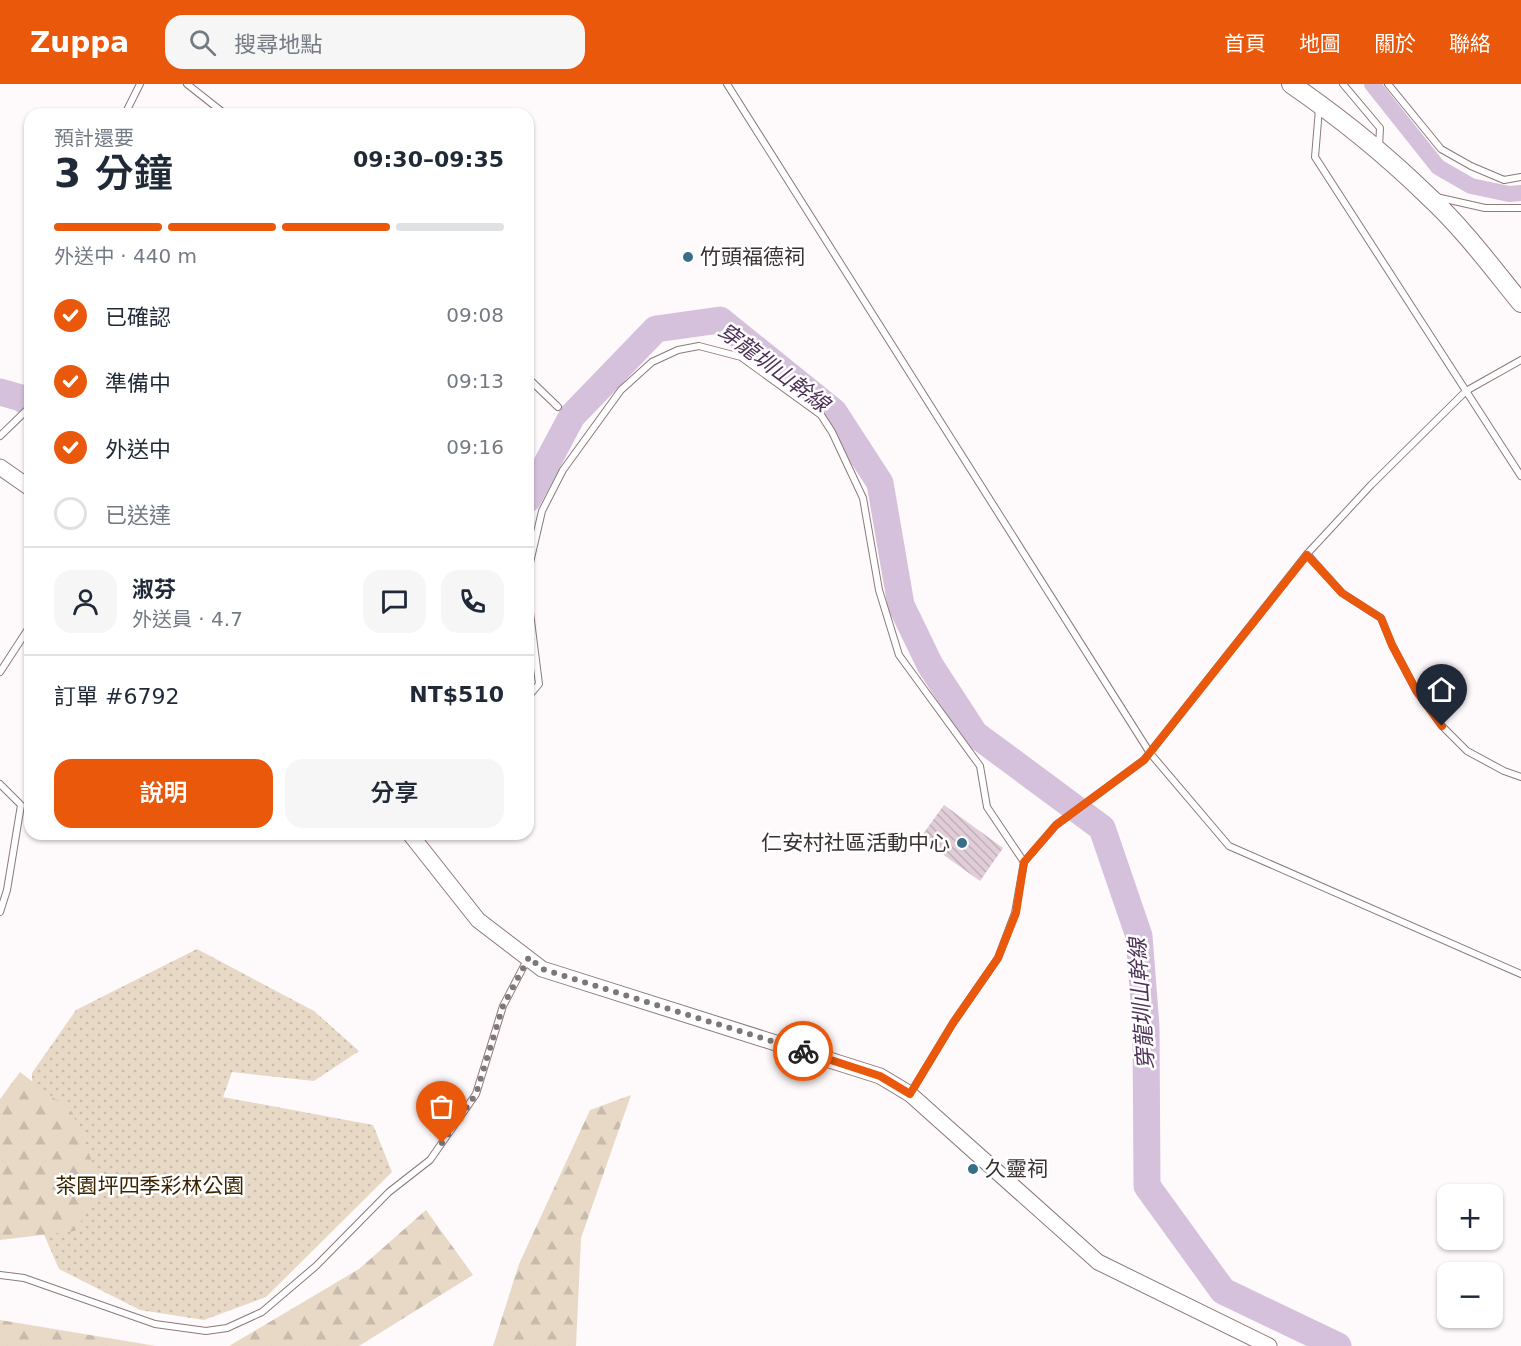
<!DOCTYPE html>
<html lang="zh-TW">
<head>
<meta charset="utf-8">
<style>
	body { margin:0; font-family:"DejaVu Sans","Noto Sans TC",sans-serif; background:#f6f6f7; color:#1f2937; height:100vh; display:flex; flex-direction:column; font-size:22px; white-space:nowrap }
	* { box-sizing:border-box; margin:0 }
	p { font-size:20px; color:#747a83 }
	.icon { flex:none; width:33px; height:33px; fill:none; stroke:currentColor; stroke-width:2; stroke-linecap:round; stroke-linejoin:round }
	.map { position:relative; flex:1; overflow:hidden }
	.side { position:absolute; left:24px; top:24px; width:510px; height:732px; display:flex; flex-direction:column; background:#fff; border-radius:18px; box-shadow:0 2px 4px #0004 }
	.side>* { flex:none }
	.fabs { position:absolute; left:1437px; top:1100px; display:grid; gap:12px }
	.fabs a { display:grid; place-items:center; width:66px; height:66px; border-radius:12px; background:#fff; box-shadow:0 2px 4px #0004; font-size:30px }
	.pin { position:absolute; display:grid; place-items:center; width:51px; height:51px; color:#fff; margin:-62px -26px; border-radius:50% 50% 50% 0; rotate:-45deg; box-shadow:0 0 6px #0007 }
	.pin .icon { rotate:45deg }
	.courier { position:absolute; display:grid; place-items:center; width:60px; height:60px; margin:-30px; border:4px solid #ea580c; border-radius:50%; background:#fff; color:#222; box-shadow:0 2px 8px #0007 }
	.overview em { font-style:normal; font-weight:600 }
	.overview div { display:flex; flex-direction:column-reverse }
	.overview { display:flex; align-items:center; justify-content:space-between; height:102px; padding:0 30px }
	h1 { font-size:39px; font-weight:600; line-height:45px }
	.bar { display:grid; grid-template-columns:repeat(4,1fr); gap:9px 6px; align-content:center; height:72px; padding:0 30px }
	.bar i { height:8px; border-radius:4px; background:#e0e1e3 }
	.bar .active { background:#ea580c }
	.bar p { grid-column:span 4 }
	.line { display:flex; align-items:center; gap:15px; padding:0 30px; border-top:2px solid #e0e1e3 }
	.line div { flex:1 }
	.round { display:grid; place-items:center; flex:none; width:63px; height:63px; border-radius:18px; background:#f6f6f7 }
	ol { padding:0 30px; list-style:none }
	li { display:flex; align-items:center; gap:18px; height:66px }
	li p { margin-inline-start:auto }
	li .icon { padding:6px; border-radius:50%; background:#ea580c; color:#fff; stroke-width:4 }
	li:last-child { color:#747a83 }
	li i { width:33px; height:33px; border:3px solid #e0e1e3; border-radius:50% }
	.action { display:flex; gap:12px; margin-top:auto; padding:12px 30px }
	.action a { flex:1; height:69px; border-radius:18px; background:#ea580c; color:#fff; font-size:24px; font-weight:600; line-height:69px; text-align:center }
	.action a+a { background:#f6f6f7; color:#1f2937 }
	header { display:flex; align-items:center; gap:36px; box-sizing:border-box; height:84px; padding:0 30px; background:#ea580c; color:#fff }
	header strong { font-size:28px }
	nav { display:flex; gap:33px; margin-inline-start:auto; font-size:21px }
	.search { width:420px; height:54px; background:#f6f6f7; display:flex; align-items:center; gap:15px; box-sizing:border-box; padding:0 21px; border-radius:18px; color:#747a83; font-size:22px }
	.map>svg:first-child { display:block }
	.green { fill:url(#green-dots) }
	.forest { fill:url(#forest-firs) }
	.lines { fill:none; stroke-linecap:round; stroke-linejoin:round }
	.canal { stroke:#d6c1dc; stroke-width:16 }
	.river { stroke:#d6c1dc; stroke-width:27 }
	.building { fill:url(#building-back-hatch) }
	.service-casing { stroke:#8e797a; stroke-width:8 }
	.tertiary-casing { stroke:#8e797a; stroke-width:17 }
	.secondary-casing { stroke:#8e797a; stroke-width:20 }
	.service { stroke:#fff; stroke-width:6 }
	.tertiary { stroke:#fff; stroke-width:15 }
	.secondary { stroke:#fff; stroke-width:18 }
	.done { stroke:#7f7777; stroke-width:6; stroke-dasharray:0 10.8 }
	.route { stroke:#ea580c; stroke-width:8 }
	.poi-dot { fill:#376e89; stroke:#fff; stroke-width:2 }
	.labels { text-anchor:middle; stroke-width:5; stroke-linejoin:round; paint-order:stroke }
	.poi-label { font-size:21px; fill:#3a3131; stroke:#fff; text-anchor:start }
	.park-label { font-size:21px; fill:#3c2502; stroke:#fff }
	.water-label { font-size:22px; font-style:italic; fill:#50335a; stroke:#fff }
</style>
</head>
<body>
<header>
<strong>Zuppa</strong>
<div class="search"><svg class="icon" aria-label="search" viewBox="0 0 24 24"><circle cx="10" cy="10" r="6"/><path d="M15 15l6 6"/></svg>搜尋地點</div>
<nav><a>首頁</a><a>地圖</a><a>關於</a><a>聯絡</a></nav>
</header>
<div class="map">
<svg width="1521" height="1262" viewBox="0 0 1521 1262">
	<defs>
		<pattern id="green-dots" width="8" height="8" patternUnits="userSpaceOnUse" patternTransform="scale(1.5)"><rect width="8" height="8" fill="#e7d9c6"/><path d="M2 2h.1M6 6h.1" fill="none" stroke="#c7bbab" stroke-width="1.8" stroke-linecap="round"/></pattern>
		<pattern id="forest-firs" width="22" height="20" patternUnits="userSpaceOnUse" patternTransform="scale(1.5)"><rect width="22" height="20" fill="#e7d9c6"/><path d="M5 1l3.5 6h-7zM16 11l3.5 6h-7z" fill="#c7bbab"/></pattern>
		<pattern id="building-back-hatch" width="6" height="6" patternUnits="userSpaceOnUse" patternTransform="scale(1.5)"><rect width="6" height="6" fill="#e1cdd7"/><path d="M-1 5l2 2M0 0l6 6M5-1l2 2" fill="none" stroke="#c2b0b9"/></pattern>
	</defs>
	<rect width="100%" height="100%" fill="#fef9fa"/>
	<path class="green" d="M197,865l117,62 45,40 -45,30 -82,-9 -9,25 150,28 19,47 -126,125 -62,23 -64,-10 -81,-41 -24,-55 -3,-141 44,-63z"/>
	<g class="forest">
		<path d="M20,988l52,40 30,74 -27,45 -75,9v-141z"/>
		<path d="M631,1011l-50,143 -5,108h-83l26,-82 71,-154z"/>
		<path d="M426,1126l47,65 -114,71h-130l130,-77z"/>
		<path d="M0,1236l156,26h-156z"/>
	</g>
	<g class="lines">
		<path class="canal" d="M1372,0l66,83 33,19 38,8 12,-1"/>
		<g class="river">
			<path d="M0,308l21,6 9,6"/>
			<path d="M528,415l44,-83 84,-87 64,-9 114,92 46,71 21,122 29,60 45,69 127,94 37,108 7,90 1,160 76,105 115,55"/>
		</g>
	</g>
	<path class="building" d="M944,721l59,43 -23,33 -60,-43z"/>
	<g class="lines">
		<g class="service-casing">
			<g id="service">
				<path d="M187,0l38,30"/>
				<path d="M727,0l423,669 79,93 292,128"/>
				<path d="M1343,0l37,44 -1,19"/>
				<path d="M1388,0l53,65 30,17 33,14 17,-3"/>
				<path d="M1319,25l-4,48 206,319"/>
				<path d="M125,30l15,-30"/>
				<path d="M1436,113l49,11h36"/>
				<path d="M528,294l30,29"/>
				<path d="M0,352l30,-29"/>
				<path d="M1307,470l35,39 39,25 11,27 25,47 25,34 25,25 37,20 17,6"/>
				<path d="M528,487l14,-60 21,-41 58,-80 31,-28 26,-12 21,-4 42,11 80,58 11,17 31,66 16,92 20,65 81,111 7,41 37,55"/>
				<path d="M528,513l11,87 -11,13"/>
				<path d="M0,588l30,-46"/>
				<path d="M0,700l21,21 -14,85 -7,22"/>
				<path d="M247,751l2,-1"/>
				<path d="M910,1010l43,-71 45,-65 17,-45 9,-51 32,-37 88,-65 163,-206 64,-69 95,-94 55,-31"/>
				<path d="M0,1191l24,3 131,46 51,7 21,-3 35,-16 54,-46 73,-74 41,-32 46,-66 27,-88 24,-46"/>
			</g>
		</g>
		<g class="tertiary-casing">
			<g id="tertiary">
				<path d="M0,383l30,21"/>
				<path d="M410,750l68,86 64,49 338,107 30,18 188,168 171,84"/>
			</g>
		</g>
		<g class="secondary-casing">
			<path id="secondary" d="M1291,0c48,33 94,70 136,111 35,32 64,71 94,108"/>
		</g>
		<use href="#service" class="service"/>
		<use href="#tertiary" class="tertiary"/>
		<use href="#secondary" class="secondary"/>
	</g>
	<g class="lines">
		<path class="done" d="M442,1059l34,-49 27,-88 26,-49 13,12 261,82"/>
		<path class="route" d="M803,967l77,25 30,18 43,-71 45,-65 18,-45 8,-51 32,-37 88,-65 163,-205 35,38 39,25 11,27 25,47 25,34"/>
	</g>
	<g class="poi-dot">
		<circle cx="688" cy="173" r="6"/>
		<circle cx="962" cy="759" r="6"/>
		<circle cx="973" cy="1085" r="6"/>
	</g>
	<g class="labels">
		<g class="poi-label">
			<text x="700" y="180">竹頭福德祠</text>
			<text x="950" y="766" text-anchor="end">仁安村社區活動中心</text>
			<text x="985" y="1092">久靈祠</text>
		</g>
		<g class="park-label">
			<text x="150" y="1109">茶園坪四季彩林公園</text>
		</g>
		<g class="water-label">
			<text transform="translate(774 283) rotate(37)" y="8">穿龍圳山幹線</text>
			<text transform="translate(1141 920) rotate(-94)" y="8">穿龍圳山幹線</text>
		</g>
	</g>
</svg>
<div class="fabs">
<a>+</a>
<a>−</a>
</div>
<div class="pin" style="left:442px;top:1059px;background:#ea580c"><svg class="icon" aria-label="bag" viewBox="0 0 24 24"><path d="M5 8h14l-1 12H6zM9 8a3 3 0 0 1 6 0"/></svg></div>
<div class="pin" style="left:1442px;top:642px;background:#1f2937"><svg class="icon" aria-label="home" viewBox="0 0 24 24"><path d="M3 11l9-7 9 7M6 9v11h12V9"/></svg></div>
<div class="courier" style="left:803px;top:967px"><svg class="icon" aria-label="bike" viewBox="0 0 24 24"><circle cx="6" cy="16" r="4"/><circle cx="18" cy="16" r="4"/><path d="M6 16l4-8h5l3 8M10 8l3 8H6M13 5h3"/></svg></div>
<section class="side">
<div class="overview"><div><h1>3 分鐘</h1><p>預計還要</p></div><em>09:30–09:35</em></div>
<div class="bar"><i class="active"></i><i class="active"></i><i class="active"></i><i></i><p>外送中 · 440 m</p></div>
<ol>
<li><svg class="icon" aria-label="check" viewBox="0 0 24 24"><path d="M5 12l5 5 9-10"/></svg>已確認<p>09:08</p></li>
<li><svg class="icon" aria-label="check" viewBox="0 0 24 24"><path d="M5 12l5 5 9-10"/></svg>準備中<p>09:13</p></li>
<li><svg class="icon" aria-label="check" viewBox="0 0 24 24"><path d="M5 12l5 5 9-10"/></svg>外送中<p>09:16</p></li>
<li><i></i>已送達</li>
</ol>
<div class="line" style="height:108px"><a class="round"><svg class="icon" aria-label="person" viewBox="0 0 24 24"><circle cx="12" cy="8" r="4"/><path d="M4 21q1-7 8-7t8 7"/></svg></a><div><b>淑芬</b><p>外送員 · 4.7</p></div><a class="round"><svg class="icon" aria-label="chat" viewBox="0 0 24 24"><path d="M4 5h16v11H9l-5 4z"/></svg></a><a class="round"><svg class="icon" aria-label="phone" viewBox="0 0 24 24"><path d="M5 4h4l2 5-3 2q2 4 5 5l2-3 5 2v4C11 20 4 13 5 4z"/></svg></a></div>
<div class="line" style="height:78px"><div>訂單 #6792</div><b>NT$510</b></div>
<div class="action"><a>說明</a><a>分享</a></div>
</section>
</div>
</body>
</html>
